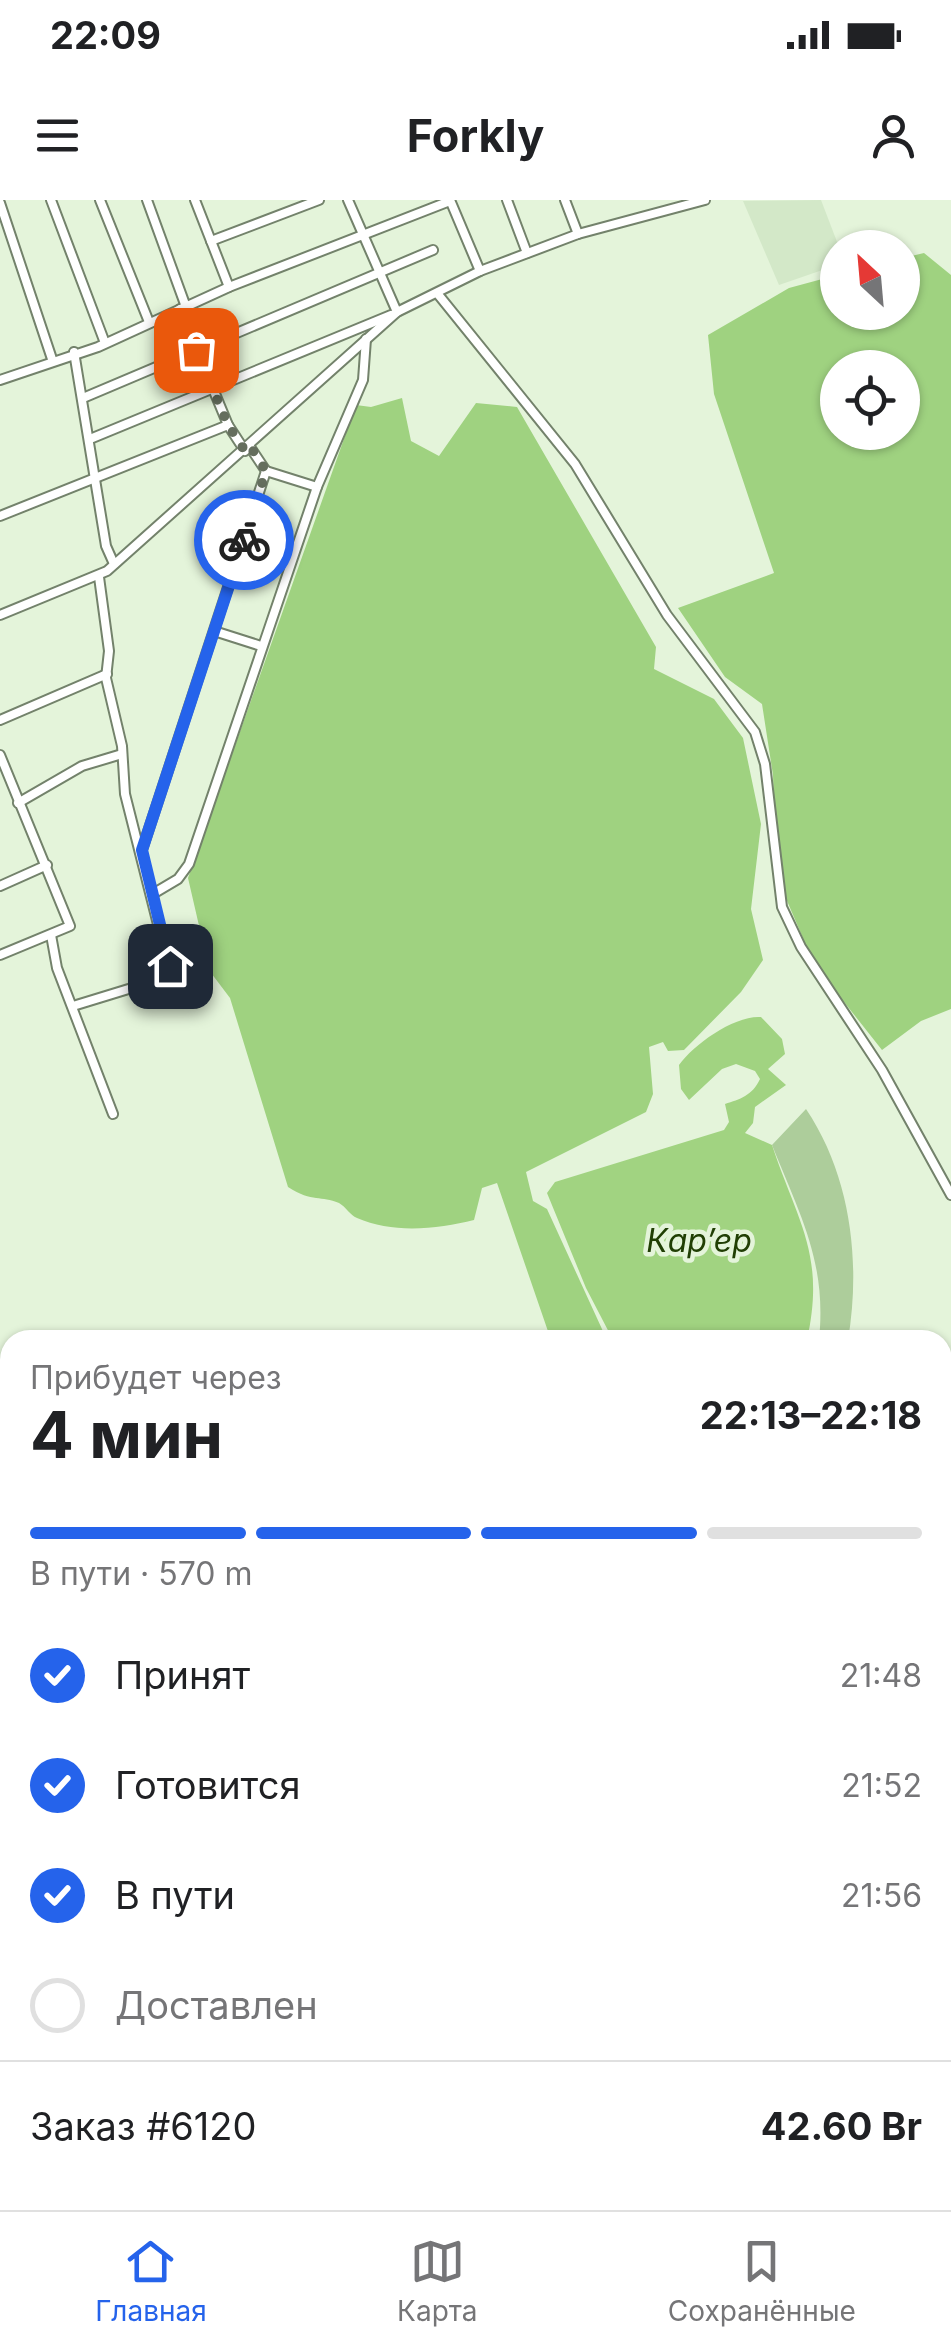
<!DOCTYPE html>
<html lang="ru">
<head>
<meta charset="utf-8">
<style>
	body { margin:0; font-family:Inter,sans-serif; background:#f2f2f2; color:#202124; height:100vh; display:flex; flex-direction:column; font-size:38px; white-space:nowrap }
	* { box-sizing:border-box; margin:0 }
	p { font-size:32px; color:#757577 }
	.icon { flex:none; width:55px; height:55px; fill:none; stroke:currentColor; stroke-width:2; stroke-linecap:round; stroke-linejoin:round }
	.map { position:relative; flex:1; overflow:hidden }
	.drawer { position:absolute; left:0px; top:1130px; width:952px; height:880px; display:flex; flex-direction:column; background:#fff; border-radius:30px 30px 0 0; box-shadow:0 2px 8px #0004 }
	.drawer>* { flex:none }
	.needle { width:65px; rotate:334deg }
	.buttons { position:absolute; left:820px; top:30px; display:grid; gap:20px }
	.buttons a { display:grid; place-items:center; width:100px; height:100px; border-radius:50%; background:#fff; box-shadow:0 2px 8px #0004; font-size:50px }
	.pin { position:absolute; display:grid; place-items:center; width:85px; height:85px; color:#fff; margin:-42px; border-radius:20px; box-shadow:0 5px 15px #0006 }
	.courier { position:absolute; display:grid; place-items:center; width:100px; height:100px; margin:-50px; border:8px solid #2563eb; border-radius:50%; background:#fff; color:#222; box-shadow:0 2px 12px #0007 }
	.overview em { font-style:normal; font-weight:700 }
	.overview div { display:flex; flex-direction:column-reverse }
	.overview { display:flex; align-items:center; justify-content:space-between; height:170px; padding:0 30px }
	h1 { font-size:65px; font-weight:700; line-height:75px }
	.bar { display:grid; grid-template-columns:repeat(4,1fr); gap:15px 10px; align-content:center; height:120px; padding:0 30px }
	.bar i { height:12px; border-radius:8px; background:#e0e0e0 }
	.bar .current { background:#2563eb }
	.bar p { grid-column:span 4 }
	.line { display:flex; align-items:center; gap:25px; padding:0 30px; border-top:2px solid #e0e0e0 }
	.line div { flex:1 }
	ol { padding:0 30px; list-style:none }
	li { display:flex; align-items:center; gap:30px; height:110px }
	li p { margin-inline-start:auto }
	li .icon { padding:10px; border-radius:50%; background:#2563eb; color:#fff; stroke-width:4 }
	li:last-child { color:#757577 }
	li i { width:55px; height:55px; border:5px solid #e0e0e0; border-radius:50% }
	.status { display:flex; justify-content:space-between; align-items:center; height:70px; padding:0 50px; background:#fff; direction:ltr }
	.status svg { height:28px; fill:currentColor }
	header { display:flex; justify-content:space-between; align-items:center; height:130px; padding:0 30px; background:#fff; font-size:45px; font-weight:700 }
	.dock { display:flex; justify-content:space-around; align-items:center; height:140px; border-top:2px solid #e0e0e0; background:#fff; font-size:28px; color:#757577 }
	.dock a { display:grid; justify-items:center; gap:5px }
	.dock .current { color:#2563eb }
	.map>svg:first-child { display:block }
	.built { fill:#d3e8c8 }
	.green { fill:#adcd9b }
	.forest { fill:#9fd280; fill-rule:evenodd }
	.water { fill:#a1d381 }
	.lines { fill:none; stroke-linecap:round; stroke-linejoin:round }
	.river { stroke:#a1d381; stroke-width:10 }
	.minor-casing { stroke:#73826b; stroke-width:12 }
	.major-casing { stroke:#fff; stroke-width:15 }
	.minor { stroke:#fff; stroke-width:8 }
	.major { stroke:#a7ce89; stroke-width:10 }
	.done { stroke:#656e5e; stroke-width:10; stroke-dasharray:0 18 }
	.route { stroke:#2563eb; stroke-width:12 }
	.labels { text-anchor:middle; stroke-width:9; stroke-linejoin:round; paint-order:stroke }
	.water-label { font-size:32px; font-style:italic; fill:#203f04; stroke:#e4f4da }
</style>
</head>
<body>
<div class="status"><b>22:09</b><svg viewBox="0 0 49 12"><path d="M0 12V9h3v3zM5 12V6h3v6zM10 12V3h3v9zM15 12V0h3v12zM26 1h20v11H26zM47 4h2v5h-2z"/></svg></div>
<header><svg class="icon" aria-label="menu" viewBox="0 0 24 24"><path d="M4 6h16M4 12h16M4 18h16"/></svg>Forkly<svg class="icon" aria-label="person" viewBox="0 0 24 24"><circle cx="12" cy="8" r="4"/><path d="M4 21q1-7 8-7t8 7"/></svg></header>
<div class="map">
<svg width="951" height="2010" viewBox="0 0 951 2010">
	<rect width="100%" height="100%" fill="#e4f4da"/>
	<path class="built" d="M821,0l18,47 -2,18 -58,20 -36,-84z"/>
	<g class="green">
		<path d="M806,909c45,67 55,153 42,231h-29c8,-78 -19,-125 -47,-195z"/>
		<path d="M235,2000h97l-11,10h-77z"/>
		<path d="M770,2000h138l-2,10h-137z"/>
	</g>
	<g class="forest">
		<path d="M924,53l27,22v734l-30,12 -39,29 -68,-86 -38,-89 -3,-100 -11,-71 -37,-27 -47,-69 96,-35 -60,-179 -6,-59 81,-47 48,-13 1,37h64l1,-54zM838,168h64v64h-64z"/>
		<path d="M402,198l9,43 28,15 37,-53 41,4 139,240 -2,22 60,30 29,39 18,86 -10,85 12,51 -22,32 -57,58 -16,1 -5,-9 -14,5 4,47 -7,18 -120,60 7,29 14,8 60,131h-56l-54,-157 -15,5 -8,32c-36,9 -81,14 -117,-2 -7,-3 -11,-11 -18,-15 -18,-8 -26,0 -51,-16l-58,-189 -31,-41 1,-27 -12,-52 168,-473 15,2z"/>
		<path d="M336,2000h73l-15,10h-32l-5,-8 -7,8h-27z"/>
		<path d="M451,2000h22l8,10h-62z"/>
		<path d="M720,2000h50l-2,10h-52z"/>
	</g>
	<path class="water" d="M761,817l21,22 3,15 -17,15 18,16 -31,22 -2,16 -8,10 27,12c25,76 54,109 35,195h-194l-27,-52 -39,-95 8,-11 169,-52 5,-8 -4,-18c15,-5 27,-8 35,-25l-5,-8 -19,-7 -14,5 -33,31 -8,-11 -2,-24c15,-21 56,-50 82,-48z"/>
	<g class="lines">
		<path class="river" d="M942,1409l9,-8"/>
		<g class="minor-casing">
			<g id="minor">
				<path d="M51,0l54,143"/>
				<path d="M100,0l49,122"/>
				<path d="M147,0l39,107"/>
				<path d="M195,0l34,87"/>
				<path d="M348,0l49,112"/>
				<path d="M450,0l30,71"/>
				<path d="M507,0l20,53"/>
				<path d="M565,0l13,34"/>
				<path d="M0,3l52,156"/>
				<path d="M211,41l108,-41"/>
				<path d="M437,93l138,171 92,151 88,117 10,32 17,143 19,40 81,123 69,125"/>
				<path d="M180,109l48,116 17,26"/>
				<path d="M74,152l32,194 8,18"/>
				<path d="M0,180l98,-33 131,-60 221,-86"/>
				<path d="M83,198l350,-148"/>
				<path d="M90,239l301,-124"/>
				<path d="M266,271l51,16"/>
				<path d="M0,316l228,-91"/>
				<path d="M0,415l107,-44 290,-259 83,-41 98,-37 127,-34"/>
				<path d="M214,431l47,15"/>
				<path d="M0,520l107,-46"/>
				<path d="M0,555l70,171 -70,29"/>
				<path d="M18,603l64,-37 40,-12"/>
				<path d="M142,650l124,-379 -16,-24"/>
				<path d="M0,686l47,-21"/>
				<path d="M151,695l27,-16 11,-15 128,-377 46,-107 3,-41"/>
				<path d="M51,735l6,33 56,146"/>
				<path d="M73,806l98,-30 -46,-182 -3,-48 -16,-68 3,-27 -10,-74"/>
				<path d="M0,1886l10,-6"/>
				<path d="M0,1994l10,1"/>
				<path d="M66,2000l1,10"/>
				<path d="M228,2000l8,10"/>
			</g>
		</g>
		<g class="major-casing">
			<g id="major">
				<path d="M942,1955l9,-41"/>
				<path d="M931,2010l2,-10"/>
			</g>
		</g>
		<use href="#minor" class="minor"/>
		<use href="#major" class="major"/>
	</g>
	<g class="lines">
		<path class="done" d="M196,150l32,75 17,26 5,-5 16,25 -22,69"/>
		<path class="route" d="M170,766l-28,-116 102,-310"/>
	</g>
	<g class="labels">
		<g class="water-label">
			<text x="699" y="1052">Карʼер</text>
		</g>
	</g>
</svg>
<div class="buttons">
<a><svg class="needle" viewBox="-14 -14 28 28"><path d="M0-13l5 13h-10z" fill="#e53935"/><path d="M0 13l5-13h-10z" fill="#757577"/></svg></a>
<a><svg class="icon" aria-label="locate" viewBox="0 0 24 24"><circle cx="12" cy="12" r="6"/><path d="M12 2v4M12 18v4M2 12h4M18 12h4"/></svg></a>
</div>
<div class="pin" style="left:196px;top:150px;background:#ea580c"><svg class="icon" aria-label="bag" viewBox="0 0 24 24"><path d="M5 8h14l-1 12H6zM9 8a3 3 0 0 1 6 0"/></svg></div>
<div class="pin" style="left:170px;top:766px;background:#1f2937"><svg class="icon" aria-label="home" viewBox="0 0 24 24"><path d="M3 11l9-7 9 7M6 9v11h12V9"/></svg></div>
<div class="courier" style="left:244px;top:340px"><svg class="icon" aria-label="bike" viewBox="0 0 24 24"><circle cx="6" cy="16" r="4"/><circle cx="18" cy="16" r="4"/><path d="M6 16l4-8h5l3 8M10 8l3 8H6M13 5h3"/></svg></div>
<section class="drawer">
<div class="overview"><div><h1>4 мин</h1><p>Прибудет через</p></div><em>22:13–22:18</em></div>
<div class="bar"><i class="current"></i><i class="current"></i><i class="current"></i><i></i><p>В пути · 570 m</p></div>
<ol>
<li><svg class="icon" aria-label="check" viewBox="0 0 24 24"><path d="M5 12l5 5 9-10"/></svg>Принят<p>21:48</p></li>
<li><svg class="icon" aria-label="check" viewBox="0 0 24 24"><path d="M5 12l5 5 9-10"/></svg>Готовится<p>21:52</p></li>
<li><svg class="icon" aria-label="check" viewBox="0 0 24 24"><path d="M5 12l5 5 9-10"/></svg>В пути<p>21:56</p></li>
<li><i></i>Доставлен</li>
</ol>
<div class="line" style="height:130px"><div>Заказ #6120</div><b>42.60 Br</b></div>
</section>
</div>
<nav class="dock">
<a class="current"><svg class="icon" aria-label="home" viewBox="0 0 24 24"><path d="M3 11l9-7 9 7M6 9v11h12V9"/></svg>Главная</a>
<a><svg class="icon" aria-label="map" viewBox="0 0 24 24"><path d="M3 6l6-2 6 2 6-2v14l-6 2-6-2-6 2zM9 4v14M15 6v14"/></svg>Карта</a>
<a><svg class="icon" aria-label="saved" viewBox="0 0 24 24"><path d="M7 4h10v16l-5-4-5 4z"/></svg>Сохранённые</a>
</nav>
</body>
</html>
